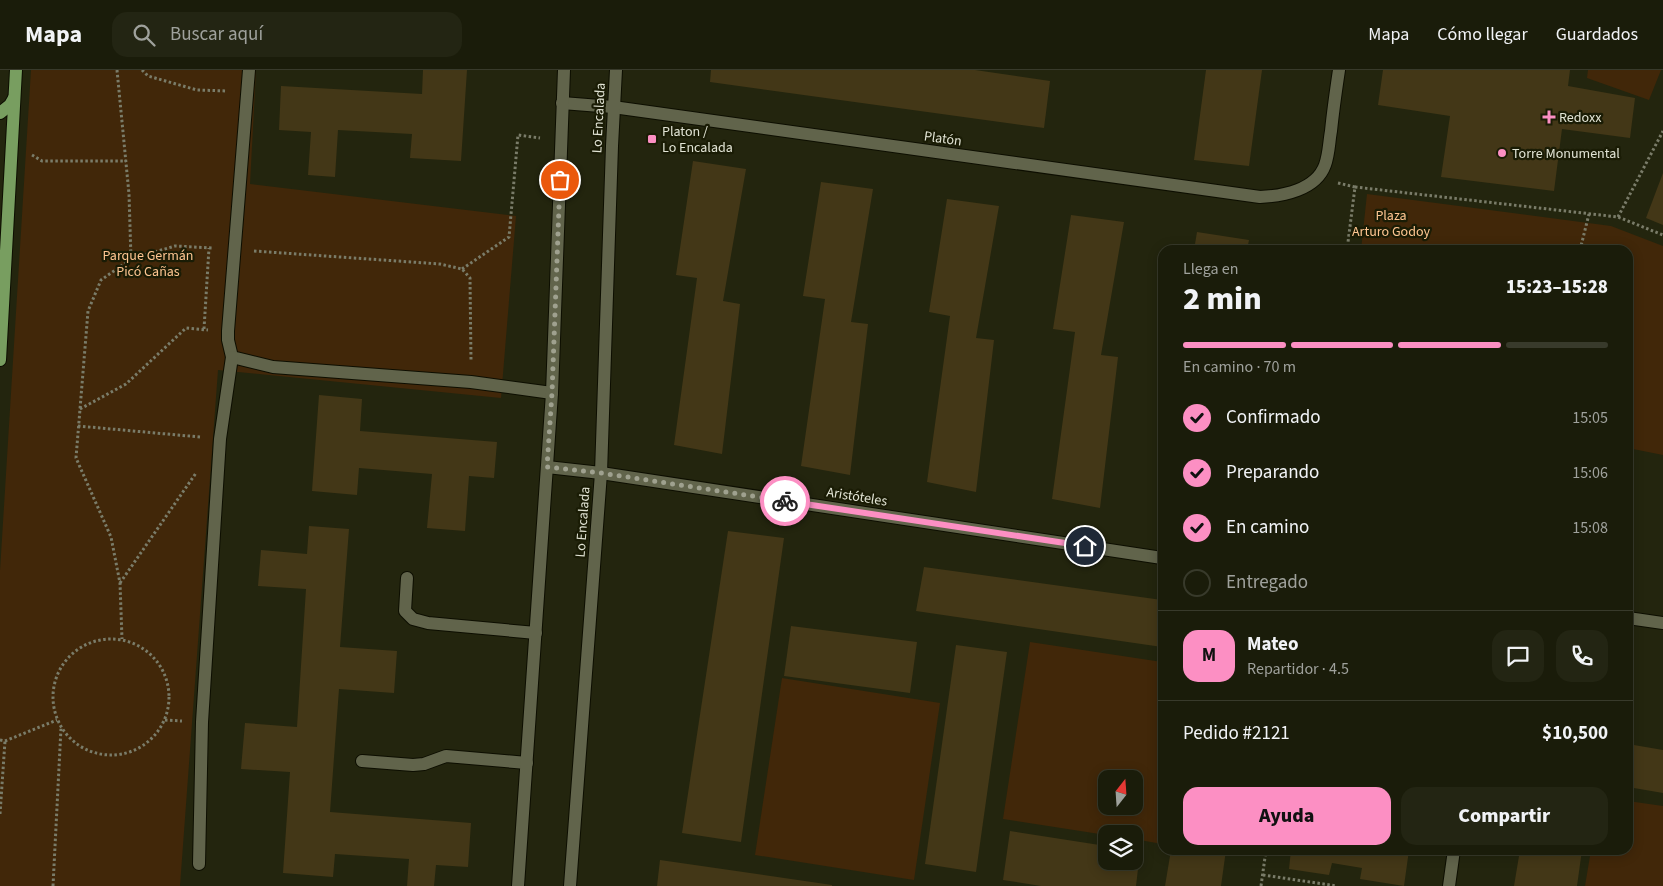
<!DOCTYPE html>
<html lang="es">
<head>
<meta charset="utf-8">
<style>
	body { margin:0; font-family:"Source Sans 3",sans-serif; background:#232513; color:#f1f3f6; height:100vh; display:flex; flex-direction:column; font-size:19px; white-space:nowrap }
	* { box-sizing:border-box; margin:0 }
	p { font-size:16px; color:#9fa19c }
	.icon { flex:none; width:28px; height:28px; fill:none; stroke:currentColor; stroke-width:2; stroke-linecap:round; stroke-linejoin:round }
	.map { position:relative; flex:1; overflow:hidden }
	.details { position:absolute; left:1158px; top:175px; width:475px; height:610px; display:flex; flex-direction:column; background:#1a1c0a; border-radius:15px; box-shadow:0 2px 12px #0003,0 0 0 1px #383a2b }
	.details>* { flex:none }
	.needle { width:32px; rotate:17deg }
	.fabs { position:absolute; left:1098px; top:700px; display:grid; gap:10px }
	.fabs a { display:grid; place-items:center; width:45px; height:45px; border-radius:10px; background:#1a1c0a; box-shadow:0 2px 12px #0003,0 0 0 1px #383a2b; font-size:25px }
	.pin { position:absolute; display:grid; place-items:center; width:42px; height:42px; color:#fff; margin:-21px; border:2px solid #fff; border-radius:50%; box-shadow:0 1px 5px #0007 }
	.courier { position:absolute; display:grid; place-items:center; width:50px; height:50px; margin:-25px; border:4px solid #fc8fc3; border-radius:50%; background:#fff; color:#222; box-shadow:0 1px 6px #0007 }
	.headline em { font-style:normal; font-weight:800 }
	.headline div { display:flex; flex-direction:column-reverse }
	.headline { display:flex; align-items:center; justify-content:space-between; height:85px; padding:0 25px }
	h1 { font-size:32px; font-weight:800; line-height:38px }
	.bar { display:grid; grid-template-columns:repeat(4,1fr); gap:8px 5px; align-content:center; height:60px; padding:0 25px }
	.bar i { height:6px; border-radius:4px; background:#383a2b }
	.bar .current { background:#fc8fc3 }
	.bar p { grid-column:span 4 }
	.line { display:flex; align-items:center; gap:12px; padding:0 25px; border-top:1px solid #383a2b }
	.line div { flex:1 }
	.round { display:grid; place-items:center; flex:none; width:52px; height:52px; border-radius:15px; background:#232513 }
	ol { padding:0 25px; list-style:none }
	li { display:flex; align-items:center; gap:15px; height:55px }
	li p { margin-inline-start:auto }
	li .icon { padding:5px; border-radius:50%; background:#fc8fc3; color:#111; stroke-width:4 }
	li:last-child { color:#9fa19c }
	li i { width:28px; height:28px; border:2px solid #383a2b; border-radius:50% }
	.action { display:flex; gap:10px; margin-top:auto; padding:10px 25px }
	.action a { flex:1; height:58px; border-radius:15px; background:#fc8fc3; color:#111; font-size:20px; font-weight:800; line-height:58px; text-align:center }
	.action a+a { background:#232513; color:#f1f3f6 }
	header { display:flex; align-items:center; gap:30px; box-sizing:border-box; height:70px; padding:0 25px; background:#1a1c0a; border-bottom:1px solid #383a2b }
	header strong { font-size:24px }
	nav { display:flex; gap:28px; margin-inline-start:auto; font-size:18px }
	.search { width:350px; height:45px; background:#232513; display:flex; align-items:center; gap:12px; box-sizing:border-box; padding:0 18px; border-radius:15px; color:#9fa19c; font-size:19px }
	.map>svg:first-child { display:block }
	.green { fill:#412709; fill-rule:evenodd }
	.building { fill:#433717 }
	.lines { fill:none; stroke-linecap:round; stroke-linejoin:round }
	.minor-casing { stroke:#0d0e00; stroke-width:14 }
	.major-casing { stroke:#0d0e00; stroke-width:14 }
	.path { stroke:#7a7c69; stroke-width:3; stroke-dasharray:2.5 2.5; stroke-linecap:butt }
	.minor { stroke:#61644b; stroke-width:12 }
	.major { stroke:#789e60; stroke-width:12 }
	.done { stroke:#9fa18f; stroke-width:5; stroke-dasharray:0 9 }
	.route { stroke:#fc8fc3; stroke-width:6 }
	.poi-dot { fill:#fc8fc3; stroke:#1a1c05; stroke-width:2 }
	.labels { text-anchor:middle; stroke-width:4.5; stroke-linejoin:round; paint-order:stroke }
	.poi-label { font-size:14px; fill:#e2e4d5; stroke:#1a1c05; text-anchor:start }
	.street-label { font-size:14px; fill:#e2e4d5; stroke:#1a1c05 }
	.park-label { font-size:14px; fill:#fec591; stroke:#1a1c05 }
</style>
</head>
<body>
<header>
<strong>Mapa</strong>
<div class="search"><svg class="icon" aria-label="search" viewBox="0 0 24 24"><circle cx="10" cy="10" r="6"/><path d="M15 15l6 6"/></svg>Buscar aquí</div>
<nav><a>Mapa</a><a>Cómo llegar</a><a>Guardados</a></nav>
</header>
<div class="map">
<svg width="1663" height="816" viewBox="0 0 1663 816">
	<rect width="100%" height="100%" fill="#23250e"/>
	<g class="green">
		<path d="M31,0h225l-6,114 266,32 -15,182 -283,-28 -38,516h-180v-315z"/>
		<path d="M1588,0h73l-12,30 -62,-22z"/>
		<path d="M1367,124l244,32 52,20v209l-35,-7v-198h-267z"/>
		<path d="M1030,572l132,20v182l-28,-5v-5h-28v1l-103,-16zM1106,709h28v27h-28z"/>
		<path d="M782,608l158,25 -26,177 -159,-25z"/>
		<path d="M1628,731l35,5v80h-78l6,-36h37z"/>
	</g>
	<g class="building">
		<path d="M423,0h44l-6,91 -51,-3 2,-24 -74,-4 -3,47 -27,-2 3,-43 -32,-2 2,-44 141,8z"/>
		<path d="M711,0h264l75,11 -6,47 -334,-46z"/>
		<path d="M1206,0h56l-13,96 -55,-6z"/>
		<path d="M1383,0h187l-2,16 67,12 -5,40 -68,-9 -8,62 -113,-14 9,-61 -72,-11z"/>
		<path d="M693,91l53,8 -23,132 17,3 -18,150 -48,-9 23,-167 -21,-3z"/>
		<path d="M1663,103v52l-17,-7z"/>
		<path d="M821,112l52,7 -22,133 17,2 -18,151 -49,-9 24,-167 -22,-3z"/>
		<path d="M947,129l52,7 -23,132 18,2 -18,152 -49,-10 23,-166 -21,-4z"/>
		<path d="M1071,145l53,7 -23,133 17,2 -18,151 -48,-9 23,-167 -22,-3z"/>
		<path d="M1197,162l52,8 -2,10h-53z"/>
		<path d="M319,325l43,4 -2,32 137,11 -3,36 -25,-2 -4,55 -38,-3 5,-54 -73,-6 -2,27 -45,-4z"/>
		<path d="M309,456l40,3 -9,118 57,4 -3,42 -55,-4 -9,123 141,11 -3,44 -32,-2 -2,21h-27l2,-27 -74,-5 -2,23 -50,-4 7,-101 -49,-3 4,-46 52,4 9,-138 -48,-3 3,-36 46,4z"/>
		<path d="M728,461l56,7 -43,304 -59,-9z"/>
		<path d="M924,497l238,33v47l-246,-36z"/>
		<path d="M791,556l126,16 -7,51 -126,-17z"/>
		<path d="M956,575l51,7 -31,220 -51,-8z"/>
		<path d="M1628,674l35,6v43l-35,-6z"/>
		<path d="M1010,761l96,15v15h28v-10l6,1 -4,34h-95l-38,-6z"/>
		<path d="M1171,780h55l-5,36h-56z"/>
		<path d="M1291,780h118l-5,36 -44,-7 2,-11 -30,-5 -3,12 -40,-6z"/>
		<path d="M1520,780h62l-5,36h-63z"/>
		<path d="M660,790l172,25v1h-175z"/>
	</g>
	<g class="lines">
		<g class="minor-casing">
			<g id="minor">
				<path d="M249,0l-21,261v9l4,17 41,10 198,15 81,11"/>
				<path d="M562,33l51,4 647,90c23,-1 56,-7 65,-32 4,-11 4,-23 6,-34 2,-20 5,-41 8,-61"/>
				<path d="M547,397l54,6 561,85"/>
				<path d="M407,508l-2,33 8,8 15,4 108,10"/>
				<path d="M1628,548l35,5"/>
				<path d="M362,691l51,4 11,-1 22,-8 81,7"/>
				<path d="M199,794l3,-142 18,-283 12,-82"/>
				<path d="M518,816l34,-493 12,-323"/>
				<path d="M570,816l31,-413 11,-327 4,-76"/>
				<path d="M1449,816l5,-36"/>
			</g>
		</g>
		<g class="major-casing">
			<g id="major">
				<path d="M0,43l10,-8 4,-7"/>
				<path d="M0,290l16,-290"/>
			</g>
		</g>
		<g class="path">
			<path d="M117,0l12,124 2,65 -30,21 -13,31 -12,147 35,79 9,46 2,56"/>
			<path d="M142,0l6,6 49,14 30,1"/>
			<path d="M32,85l10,6h84"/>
			<path d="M1338,113l17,4 -8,63"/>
			<path d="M1355,117l263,30 45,18"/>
			<path d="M1618,147l45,-86"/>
			<path d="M1580,180l9,-36"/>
			<path d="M254,181l186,13 22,5 8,9 1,83"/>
			<path d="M131,189l44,-13 38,2"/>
			<path d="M462,199l47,-32 9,-102 22,3"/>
			<path d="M204,259l5,-81"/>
			<path d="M80,339l46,-25 60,-56 22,2"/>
			<path d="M78,356l122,11"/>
			<path d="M120,513l76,-110"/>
			<circle cx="111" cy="627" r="58"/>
			<path d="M165,650l17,1"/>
			<path d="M0,670l5,1 52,-21"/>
			<path d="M0,744l5,-73"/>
			<path d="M1263,805l74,11"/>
			<path d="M53,816l8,-158"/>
			<path d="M1261,816l5,-36"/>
		</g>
		<use href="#minor" class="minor"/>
		<use href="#major" class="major"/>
	</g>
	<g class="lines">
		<path class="done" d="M560,110l-8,213 -5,74 54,6 184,28"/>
		<path class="route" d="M785,431l300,45"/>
	</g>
	<g class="poi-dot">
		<path d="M1546.5 39.5h5v5h5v5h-5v5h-5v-5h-5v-5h5z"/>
		<rect x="647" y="64" width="10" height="10" rx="2.5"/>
		<circle cx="1502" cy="83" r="5"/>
	</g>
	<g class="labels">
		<g class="poi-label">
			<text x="1559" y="52">Redoxx</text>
			<text x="662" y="66">Platon /<tspan x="662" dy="16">Lo Encalada</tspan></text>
			<text x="1512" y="88">Torre Monumental</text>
		</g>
		<g class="street-label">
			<text transform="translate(598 48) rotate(-87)" y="5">Lo Encalada</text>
			<text transform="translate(943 68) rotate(8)" y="5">Platón</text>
			<text transform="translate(857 426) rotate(9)" y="5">Aristóteles</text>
			<text transform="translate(582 452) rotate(-86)" y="5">Lo Encalada</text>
		</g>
		<g class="park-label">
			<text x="1391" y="150">Plaza<tspan x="1391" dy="16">Arturo Godoy</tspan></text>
			<text x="148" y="190">Parque Germán<tspan x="148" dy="16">Picó Cañas</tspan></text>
		</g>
	</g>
</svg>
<div class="fabs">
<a><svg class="needle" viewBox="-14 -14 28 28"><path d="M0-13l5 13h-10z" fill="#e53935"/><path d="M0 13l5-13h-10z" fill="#9fa19c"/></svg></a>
<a><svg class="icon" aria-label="layers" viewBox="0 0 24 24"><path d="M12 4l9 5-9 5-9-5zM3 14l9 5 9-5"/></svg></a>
</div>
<div class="pin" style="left:560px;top:110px;background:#ea580c"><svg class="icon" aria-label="bag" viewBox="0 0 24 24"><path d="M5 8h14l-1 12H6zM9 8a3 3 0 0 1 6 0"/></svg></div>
<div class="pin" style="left:1085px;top:476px;background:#1f2937"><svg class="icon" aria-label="home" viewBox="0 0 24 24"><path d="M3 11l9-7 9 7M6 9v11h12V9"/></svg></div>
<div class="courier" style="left:785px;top:431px"><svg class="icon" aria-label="bike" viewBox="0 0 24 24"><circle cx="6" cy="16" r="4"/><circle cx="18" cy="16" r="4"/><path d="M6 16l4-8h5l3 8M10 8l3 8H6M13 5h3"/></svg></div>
<section class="details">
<div class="headline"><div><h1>2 min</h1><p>Llega en</p></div><em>15:23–15:28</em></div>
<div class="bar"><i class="current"></i><i class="current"></i><i class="current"></i><i></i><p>En camino · 70 m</p></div>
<ol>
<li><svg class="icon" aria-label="check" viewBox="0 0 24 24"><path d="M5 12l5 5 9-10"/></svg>Confirmado<p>15:05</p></li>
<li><svg class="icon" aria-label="check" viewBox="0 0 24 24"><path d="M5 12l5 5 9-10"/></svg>Preparando<p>15:06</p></li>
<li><svg class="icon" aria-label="check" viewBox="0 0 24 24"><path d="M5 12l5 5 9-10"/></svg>En camino<p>15:08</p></li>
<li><i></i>Entregado</li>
</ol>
<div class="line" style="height:90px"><b class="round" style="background:#fc8fc3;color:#111">M</b><div><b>Mateo</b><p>Repartidor · 4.5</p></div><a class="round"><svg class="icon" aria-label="chat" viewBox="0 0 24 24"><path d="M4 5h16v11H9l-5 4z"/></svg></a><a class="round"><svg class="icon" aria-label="phone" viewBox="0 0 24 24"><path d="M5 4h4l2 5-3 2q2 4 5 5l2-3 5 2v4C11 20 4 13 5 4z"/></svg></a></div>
<div class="line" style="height:65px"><div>Pedido #2121</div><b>$10,500</b></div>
<div class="action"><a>Ayuda</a><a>Compartir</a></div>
</section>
</div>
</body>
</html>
